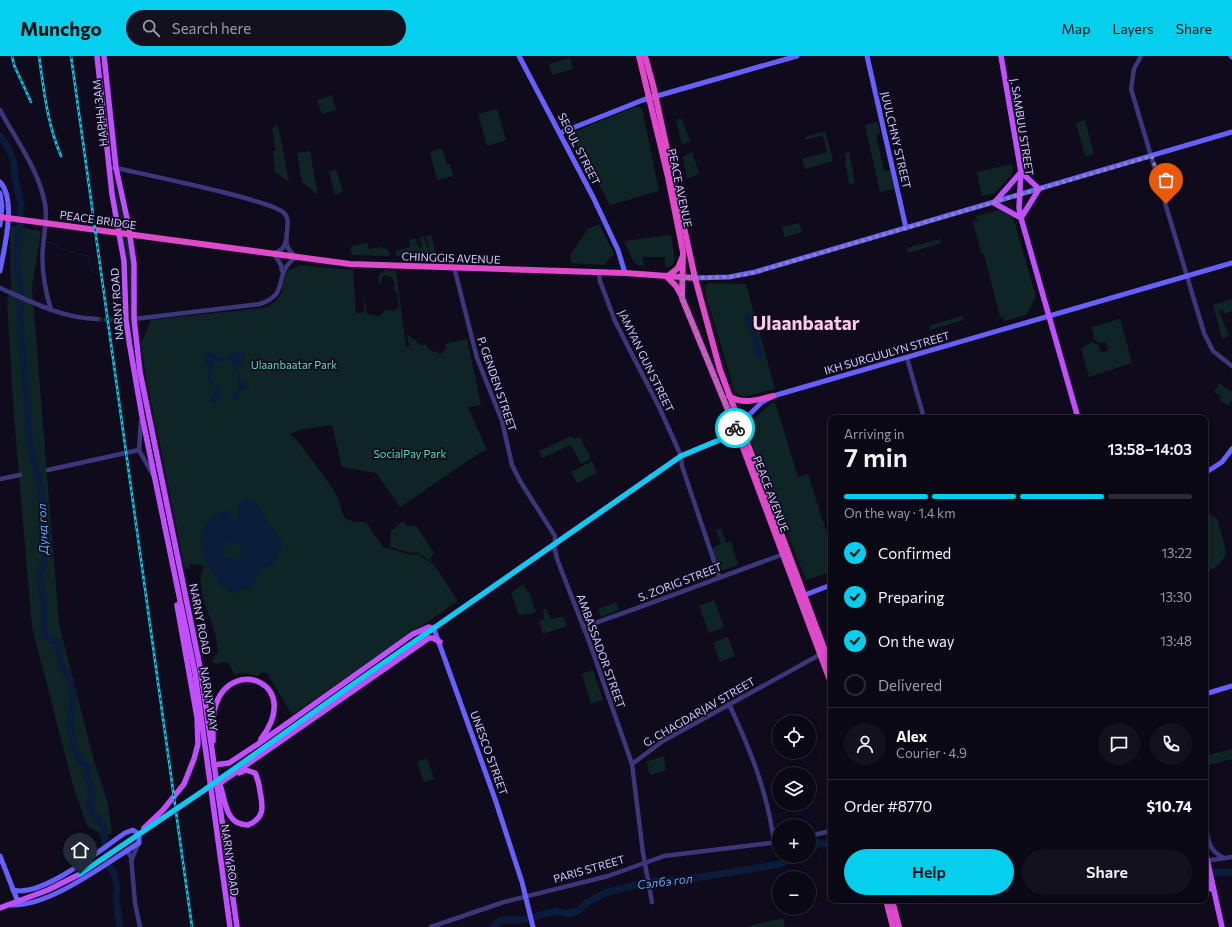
<!DOCTYPE html>
<html lang="en">
<head>
<meta charset="utf-8">
<style>
	body { margin:0; font-family:Commissioner,sans-serif; background:#14111e; color:#f1f3f6; height:100vh; display:flex; flex-direction:column; font-size:15px; white-space:nowrap }
	* { box-sizing:border-box; margin:0 }
	p { font-size:13px; color:#9a9aa0 }
	.icon { flex:none; width:22px; height:22px; fill:none; stroke:currentColor; stroke-width:2; stroke-linecap:round; stroke-linejoin:round }
	.map { position:relative; flex:1; overflow:hidden }
	.details { position:absolute; left:828px; top:359px; width:380px; height:488px; display:flex; flex-direction:column; background:#0b0815; border-radius:8px; box-shadow:0 2px 6px #0003,0 0 0 1px #2b2934 }
	.details>* { flex:none }
	.tools { position:absolute; left:772px; top:659px; display:grid; gap:8px }
	.tools a { display:grid; place-items:center; width:44px; height:44px; border-radius:50%; background:#0b0815; box-shadow:0 2px 6px #0003,0 0 0 1px #2b2934; font-size:20px }
	.pin { position:absolute; display:grid; place-items:center; width:34px; height:34px; color:#fff; margin:-41px -17px; border-radius:50% 50% 50% 0; rotate:-45deg; box-shadow:0 0 4px #0007 }
	.pin .icon { rotate:45deg }
	.courier { position:absolute; display:grid; place-items:center; width:40px; height:40px; margin:-20px; border:3px solid #04d0ed; border-radius:50%; background:#fff; color:#222; box-shadow:0 1px 5px #0007 }
	.summary em { font-style:normal; font-weight:600 }
	.summary div { display:flex; flex-direction:column-reverse }
	.summary { display:flex; align-items:center; justify-content:space-between; height:68px; padding:0 16px }
	h1 { font-size:26px; font-weight:600; line-height:30px }
	.bar { display:grid; grid-template-columns:repeat(4,1fr); gap:6px 4px; align-content:center; height:48px; padding:0 16px }
	.bar i { height:5px; border-radius:3px; background:#2b2934 }
	.bar .active { background:#04d0ed }
	.bar p { grid-column:span 4 }
	.line { display:flex; align-items:center; gap:10px; padding:0 16px; border-top:1px solid #2b2934 }
	.line div { flex:1 }
	.round { display:grid; place-items:center; flex:none; width:42px; height:42px; border-radius:21px; background:#14111e }
	ol { padding:0 16px; list-style:none }
	li { display:flex; align-items:center; gap:12px; height:44px }
	li p { margin-inline-start:auto }
	li .icon { padding:4px; border-radius:50%; background:#04d0ed; color:#111; stroke-width:4 }
	li:last-child { color:#9a9aa0 }
	li i { width:22px; height:22px; border:2px solid #2b2934; border-radius:50% }
	.button { display:flex; gap:8px; margin-top:auto; padding:8px 16px }
	.button a { flex:1; height:46px; border-radius:24px; background:#04d0ed; color:#111; font-size:16px; font-weight:600; line-height:46px; text-align:center }
	.button a+a { background:#14111e; color:#f1f3f6 }
	header { display:flex; align-items:center; gap:24px; box-sizing:border-box; height:56px; padding:0 20px; background:#04d0ed; color:#111 }
	header strong { font-size:19px }
	nav { display:flex; gap:22px; margin-inline-start:auto; font-size:14px }
	.search { width:280px; height:36px; background:#14111e; display:flex; align-items:center; gap:10px; box-sizing:border-box; padding:0 14px; border-radius:22px; color:#9a9aa0; font-size:15px }
	.map>svg:first-child { display:block }
	.green { fill:#0f2525 }
	.water { fill:#0b1c3b; fill-rule:evenodd }
	.lines { fill:none; stroke-linecap:round; stroke-linejoin:round }
	.stream { stroke:#0b1c3b; stroke-width:1 }
	.river { stroke:#0b1c3b; stroke-width:7 }
	.tertiary-tunnel { stroke:#2c273e; stroke-width:4.5; stroke-dasharray:4.5 2; stroke-linecap:butt }
	.tertiary { stroke:#3b377a; stroke-width:4.5 }
	.secondary { stroke:#6860fc; stroke-width:5 }
	.primary { stroke:#c050fc; stroke-width:5.5 }
	.trunk { stroke:#de4aca; stroke-width:6 }
	.rail-casing { stroke:#04d0ed; stroke-width:2.5 }
	.rail { stroke:#0f0b1c; stroke-width:1; stroke-dasharray:3; stroke-linecap:butt }
	.done { stroke:#8c85af; stroke-width:4; stroke-dasharray:0 7.2 }
	.route { stroke:#04d0ed; stroke-width:5 }
	.labels { text-anchor:middle; stroke-width:3.5; stroke-linejoin:round; paint-order:stroke }
	.street-label { font-size:11px; fill:#cfc7fe; stroke:#0f0b1c }
	.park-label { font-size:11px; fill:#56dbbd; stroke:#0f0b1c }
	.water-label { font-size:12px; font-style:italic; fill:#57acfc; stroke:#0f0b1c }
	.town-label { font-size:19px; font-weight:bold; fill:#fec9e9; stroke:#0f0b1c }
</style>
</head>
<body>
<header>
<strong>Munchgo</strong>
<div class="search"><svg class="icon" aria-label="search" viewBox="0 0 24 24"><circle cx="10" cy="10" r="6"/><path d="M15 15l6 6"/></svg>Search here</div>
<nav><a>Map</a><a>Layers</a><a>Share</a></nav>
</header>
<div class="map">
<svg width="1232" height="871" viewBox="0 0 1232 871">
	<rect width="100%" height="100%" fill="#0f0b1c"/>
	<g class="green">
		<path d="M570,2l3,11 -21,6 -3,-11z"/>
		<path d="M332,39l4,15 -14,4 -5,-14z"/>
		<path d="M635,51l7,1 17,83 -49,14 -17,-32h-4l-18,-40z"/>
		<path d="M497,53l9,31 -19,6 -9,-32z"/>
		<path d="M681,62l9,23 -8,4 -6,-25z"/>
		<path d="M1085,64l9,34 -9,2 -9,-33z"/>
		<path d="M878,66l2,11 -4,2 8,36 6,-1 4,19 -14,3 -15,-67z"/>
		<path d="M278,69l11,57 -14,-10 -2,-21 3,-1 -4,-22z"/>
		<path d="M825,75l8,30 -28,8 -3,-10 25,-7 -4,-17 -17,5 -1,-3z"/>
		<path d="M442,92l5,16h3l3,12 -16,4 -7,-28z"/>
		<path d="M310,95l8,44 -16,-13 -5,-29z"/>
		<path d="M692,96l7,21 -12,6 -4,-22z"/>
		<path d="M849,96l6,30 -6,3 -4,-23 1,-1 -1,-8z"/>
		<path d="M1012,108l1,9 -18,20 -13,3 -5,-24z"/>
		<path d="M336,113l7,23 -8,3 -6,-23z"/>
		<path d="M114,123l12,48 6,40 -1,43 -4,-49 -10,-55z"/>
		<path d="M999,154l14,7 23,80 -10,18 -22,6 -1,-4h-3l-16,-63 -3,-2 -8,-30 4,-1 -1,-5z"/>
		<path d="M799,167l3,9 -17,5 -3,-10z"/>
		<path d="M599,168l15,30 -10,11 -33,-2v-9l14,-21 3,-4z"/>
		<path d="M10,170l31,5 -9,57 27,336 35,137 14,43 4,29 -11,5 -1,-5 -12,-6 -14,-38 -42,-162 -18,-211 -7,-114 4,-15z"/>
		<path d="M431,179l6,22 -41,-1v-5l14,-4 -1,-7 6,-2 4,10 3,-1 -2,-10 4,-1 4,12 1,-1 -3,-11z"/>
		<path d="M671,179l4,24c-2,6 -4,8 -10,8v-10h-23l3,9 -8,-1 -4,-5 -9,-19z"/>
		<path d="M940,183l1,4 -33,10 -1,-5z"/>
		<path d="M367,186l2,7 12,-2 7,3 2,6 -38,-1 -2,-8z"/>
		<path d="M300,209l53,5 3,43 8,-1v-18l3,20 13,2 5,-6 9,1 5,-4 -2,-15 -4,-3 2,-4 -3,-8 -7,-2 -3,2 -1,7 -2,-1v-9l5,-3h12l10,76 5,-2 -3,-3 -1,-8 15,12 3,-3 3,6 13,5 5,-6 -1,-4 22,-5 14,66 -13,2 19,43 -6,2 -81,55 -24,-34 -34,-6 -10,-42 -29,4 -13,5c7,4 45,56 48,64 3,8 3,15 8,21l8,3h12l17,25 29,8 6,-1 17,12 23,35 -166,114 -25,-42 -4,-1 -6,4 -12,-3 -10,2 -7,-12 -6,-1 -5,2 -4,-2v-5l5,-4c0,-28 -20,-50 -17,-78 0,-3 2,-4 3,-8l-3,-2 -12,-1v5h-4l-42,-209 -2,-16 10,-24 113,-12c22,-9 16,-19 23,-37z"/>
		<path d="M709,227l37,1 29,105 -31,8 -9,-4 -30,-101v-6z"/>
		<path d="M1232,243v12l-7,3 -2,-4 -4,1 10,25 -7,3 -9,-34z"/>
		<path d="M963,260l1,4 -34,10 -1,-3 2,-2z"/>
		<path d="M1120,263l12,44 -43,14 -8,-28 11,-7 6,3 3,7 6,-1 1,-4 -2,-5 -7,1 -5,-3 -2,-13z"/>
		<path d="M1219,327l13,9v7l-3,7 -10,-6 2,-4 -7,-4z"/>
		<path d="M775,346l23,75 10,-3 23,72v26l-25,8 -59,-149 3,-9 22,-19z"/>
		<path d="M571,380l3,3 6,-2 11,22 -10,5 -10,-19 -29,13 -3,-7z"/>
		<path d="M592,405l5,12 -20,10 -6,-11z"/>
		<path d="M1205,455l12,7 9,34c-2,11 -11,16 -21,21v-25l4,-7 -4,-8z"/>
		<path d="M403,465l4,5h9l18,27 -4,6 3,4 -16,-11 -5,1 -22,-6 1,-16z"/>
		<path d="M721,472l5,15 5,-2 7,24 -18,6 -8,-23 9,-4 -5,-14z"/>
		<path d="M523,528l7,10 6,19 -17,2 -8,-22z"/>
		<path d="M714,544l10,27 -15,6 -10,-27z"/>
		<path d="M616,546l3,8 -18,7 -3,-8z"/>
		<path d="M543,553h3l5,10 12,-2 4,9 -24,8 -4,-13 5,-2z"/>
		<path d="M728,581l7,19 -15,6 -7,-19z"/>
		<path d="M593,614l10,30 -12,4 -9,-30z"/>
		<path d="M1232,693v10l-27,7v-10z"/>
		<path d="M664,700l2,14 -16,5 -4,-13z"/>
		<path d="M427,702l7,21 -10,3 -7,-20z"/>
		<path d="M783,862l2,9h-39z"/>
	</g>
	<g class="water">
		<path d="M746,257l3,1 2,2 12,39 -3,5 -5,-3c0,-13 -5,-27 -11,-39z"/>
		<path d="M240,295l5,2 -1,7h2l-8,6c-2,10 4,13 11,18v4l-9,3 -2,11 -6,-2 -1,-4c2,-2 6,-4 7,-7 3,-5 -3,-26 -8,-29 -13,0 -24,7 -17,22 3,5 7,7 8,14l-5,7h-6v-4l6,-8 -2,-4 -7,-4 2,-11 -5,-13 1,-5 4,-2c19,11 13,3 31,-1z"/>
		<path d="M249,443c13,3 15,18 21,28l2,-1 9,15 1,7c-2,5 -6,12 -10,16 -6,6 -17,2 -16,17l-9,9 -1,-2 -9,4 1,2c-23,-2 -55,-60 -24,-78 5,-3 8,-5 14,-5l9,10 2,-1c-4,-10 -2,-18 10,-21zM228,484l1,3 13,1 -1,9 -4,3 3,3 -2,2 -3,-4h-6l-2,3 -4,-5 2,-10z"/>
	</g>
	<g class="lines">
		<g class="stream">
			<path d="M21,156l1,6"/>
			<path d="M23,167c3,12 5,17 18,18"/>
			<path d="M46,186l8,1 6,6 28,7 4,15 5,2"/>
		</g>
		<g class="river">
			<path d="M0,80l8,11 6,16 1,16 6,26 -5,57 5,27 -1,29 10,127 11,44 5,54 -3,23 -4,7 5,32v27l6,8 8,1v11l5,17 8,11 2,22 -3,24 5,23 6,15 5,2 1,11 5,13 -3,16 5,10 9,8 4,38 7,12 3,12 -1,12 4,29"/>
			<path d="M809,793l12,-6 10,1"/>
			<path d="M1205,817l27,-1"/>
			<path d="M493,871l8,-7h20l36,-9 10,3 11,-3 8,-8 19,-10 34,-9 16,-3 27,-1 76,-12 22,-4 17,-8"/>
		</g>
		<path class="tertiary-tunnel" d="M97,263l18,1"/>
		<g class="tertiary">
			<path d="M1141,0l-7,13 -3,20 73,244 9,18 19,15"/>
			<path d="M0,54c16,30 39,60 45,94 3,15 -1,28 -2,43 -2,21 2,43 8,63"/>
			<path d="M109,112h7c26,6 156,32 168,45 8,8 0,22 3,32 1,5 6,9 9,12 -25,18 -4,36 -36,47l-126,15"/>
			<path d="M454,211l23,91 25,63 10,44 8,16 35,55v14l2,9 33,85 42,120 11,89 9,49"/>
			<path d="M282,215l-1,-6 -7,-11 9,-6 3,-7"/>
			<path d="M599,216l1,9 15,40 45,88 21,47 1,10 37,110"/>
			<path d="M0,232c32,14 62,30 97,31"/>
			<path d="M115,264h11"/>
			<path d="M907,302l17,60"/>
			<path d="M141,365l-2,29 15,27"/>
			<path d="M48,414l91,-20"/>
			<path d="M0,423l20,-4"/>
			<path d="M583,571c68,-23 134,-49 201,-73"/>
			<path d="M729,648c21,45 39,89 45,139"/>
			<path d="M632,708l31,-23 158,-87"/>
			<path d="M1205,769c4,16 3,25 19,33"/>
			<path d="M809,780l22,-5"/>
			<path d="M127,794l4,7 4,46 5,24"/>
			<path d="M132,803l6,-15"/>
			<path d="M1205,805l27,-4"/>
			<path d="M431,871l73,-25 104,-26 56,-20 115,-14"/>
		</g>
		<g class="secondary">
			<path d="M519,0l74,141 25,53 7,23"/>
			<path d="M867,0l39,172"/>
			<path d="M1231,0l1,1"/>
			<path d="M560,77l83,-33 154,-44"/>
			<path d="M0,126c17,18 4,67 0,89"/>
			<path d="M0,137l2,13 -2,19"/>
			<path d="M695,222l34,-1 26,-5 477,-140"/>
			<path d="M738,370l24,-24 11,-6 459,-133"/>
			<path d="M1205,417l17,-11 10,-13"/>
			<path d="M802,540l29,-11"/>
			<path d="M434,573l61,170 27,83 11,45"/>
			<path d="M1205,638l27,-8"/>
			<path d="M0,800l18,46"/>
			<path d="M11,849c39,2 95,-42 128,-62v-9l-6,-4 -8,3c-24,16 -83,65 -112,57"/>
		</g>
		<g class="primary">
			<path d="M97,0l15,138 12,67 2,59 4,27 12,69 53,257 35,254"/>
			<path d="M104,0l12,112 12,55 6,41v55l6,53 61,300 36,255"/>
			<path d="M1001,0l20,116 -2,36 2,10 57,200"/>
			<path d="M1021,116l18,17 -18,29 -27,-15z"/>
			<path d="M213,685c0,-12 -1,-26 3,-37 17,-48 87,-20 45,35"/>
			<path d="M214,709l15,-2 29,-19 155,-110 16,-7 5,2"/>
			<path d="M219,726c7,17 5,43 29,43 17,-7 15,-18 12,-34 -1,-7 -2,-12 -5,-18l-9,-3 -7,3"/>
			<path d="M216,730l213,-148h4l7,4"/>
			<path d="M144,772l19,-18 21,-26 10,-25 4,-15 -1,-27 -20,-112"/>
			<path d="M1205,794l17,77"/>
			<path d="M1205,819l6,14"/>
			<path d="M0,852l48,-18 32,-16 123,-83 152,-108 326,-227 43,-18 12,-10"/>
		</g>
		<g class="trunk">
			<path d="M639,0l29,121 15,75 -1,46 57,139 92,246"/>
			<path d="M645,0l8,29 42,193 25,92 111,297"/>
			<path d="M0,161l350,47 275,9 70,5"/>
			<path d="M666,220l10,10 5,9"/>
			<path d="M668,220l10,-8 4,-10"/>
			<path d="M729,340c14,9 28,4 44,0"/>
			<path d="M886,844l7,27"/>
			<path d="M892,844l7,27"/>
		</g>
		<g class="rail-casing">
			<g id="rail">
				<path d="M12,0l2,9 17,37"/>
				<path d="M39,0c5,35 8,67 22,100"/>
				<path d="M71,0l121,871"/>
			</g>
		</g>
		<use href="#rail" class="rail"/>
	</g>
	<g class="lines">
		<path class="done" d="M735,372l-53,-130 1,-20 46,-1 20,-3 403,-118 14,48"/>
		<path class="route" d="M80,818l123,-83 152,-108 326,-227 43,-18 11,-10"/>
	</g>
	<g class="labels">
		<g class="street-label">
			<text transform="translate(100 57) rotate(-96)" y="4">НАРНЫ ЗАМ</text>
			<text transform="translate(1022 71) rotate(81)" y="4">J. SAMBUU STREET</text>
			<text transform="translate(896 84) rotate(77)" y="4">JUULCHNY STREET</text>
			<text transform="translate(579 93) rotate(63)" y="4">SEOUL STREET</text>
			<text transform="translate(680 132) rotate(78)" y="4">PEACE AVENUE</text>
			<text transform="translate(98 164) rotate(8)" y="4">PEACE BRIDGE</text>
			<text transform="translate(451 202) rotate(2)" y="4">CHINGGIS AVENUE</text>
			<text transform="translate(117 248) rotate(-94)" y="4">NARNY ROAD</text>
			<text transform="translate(887 297) rotate(-16)" y="4">IKH SURGUULYN STREET</text>
			<text transform="translate(646 305) rotate(64)" y="4">JAMYAN GUN STREET</text>
			<text transform="translate(497 328) rotate(71)" y="4">P. GENDEN STREET</text>
			<text transform="translate(771 438) rotate(69)" y="4">PEACE AVENUE</text>
			<text transform="translate(680 526) rotate(-21)" y="4">S. ZORIG STREET</text>
			<text transform="translate(200 563) rotate(79)" y="4">NARNY ROAD</text>
			<text transform="translate(601 595) rotate(70)" y="4">AMBASSADOR STREET</text>
			<text transform="translate(209 643) rotate(81)" y="4">NARNY WAY</text>
			<text transform="translate(699 656) rotate(-30)" y="4">G. CHAGDARJAV STREET</text>
			<text transform="translate(489 697) rotate(70)" y="4">UNESCO STREET</text>
			<text transform="translate(230 804) rotate(82)" y="4">NARNY ROAD</text>
			<text transform="translate(589 813) rotate(-16)" y="4">PARIS STREET</text>
		</g>
		<g class="park-label">
			<text x="294" y="313">Ulaanbaatar Park</text>
			<text x="410" y="402">SocialPay Park</text>
		</g>
		<g class="water-label">
			<text transform="translate(43 473) rotate(-92)" y="4">Дунд гол</text>
			<text transform="translate(665 826) rotate(-7)" y="4">Сэлбэ гол</text>
		</g>
		<g class="town-label">
			<text x="806" y="274">Ulaanbaatar</text>
		</g>
	</g>
</svg>
<div class="tools">
<a><svg class="icon" aria-label="locate" viewBox="0 0 24 24"><circle cx="12" cy="12" r="6"/><path d="M12 2v4M12 18v4M2 12h4M18 12h4"/></svg></a>
<a><svg class="icon" aria-label="layers" viewBox="0 0 24 24"><path d="M12 4l9 5-9 5-9-5zM3 14l9 5 9-5"/></svg></a>
<a>+</a>
<a>−</a>
</div>
<div class="pin" style="left:1166px;top:148px;background:#ea580c"><svg class="icon" aria-label="bag" viewBox="0 0 24 24"><path d="M5 8h14l-1 12H6zM9 8a3 3 0 0 1 6 0"/></svg></div>
<div class="pin" style="left:80px;top:818px;background:#1f2937"><svg class="icon" aria-label="home" viewBox="0 0 24 24"><path d="M3 11l9-7 9 7M6 9v11h12V9"/></svg></div>
<div class="courier" style="left:735px;top:372px"><svg class="icon" aria-label="bike" viewBox="0 0 24 24"><circle cx="6" cy="16" r="4"/><circle cx="18" cy="16" r="4"/><path d="M6 16l4-8h5l3 8M10 8l3 8H6M13 5h3"/></svg></div>
<section class="details">
<div class="summary"><div><h1>7 min</h1><p>Arriving in</p></div><em>13:58–14:03</em></div>
<div class="bar"><i class="active"></i><i class="active"></i><i class="active"></i><i></i><p>On the way · 1.4 km</p></div>
<ol>
<li><svg class="icon" aria-label="check" viewBox="0 0 24 24"><path d="M5 12l5 5 9-10"/></svg>Confirmed<p>13:22</p></li>
<li><svg class="icon" aria-label="check" viewBox="0 0 24 24"><path d="M5 12l5 5 9-10"/></svg>Preparing<p>13:30</p></li>
<li><svg class="icon" aria-label="check" viewBox="0 0 24 24"><path d="M5 12l5 5 9-10"/></svg>On the way<p>13:48</p></li>
<li><i></i>Delivered</li>
</ol>
<div class="line" style="height:72px"><a class="round"><svg class="icon" aria-label="person" viewBox="0 0 24 24"><circle cx="12" cy="8" r="4"/><path d="M4 21q1-7 8-7t8 7"/></svg></a><div><b>Alex</b><p>Courier · 4.9</p></div><a class="round"><svg class="icon" aria-label="chat" viewBox="0 0 24 24"><path d="M4 5h16v11H9l-5 4z"/></svg></a><a class="round"><svg class="icon" aria-label="phone" viewBox="0 0 24 24"><path d="M5 4h4l2 5-3 2q2 4 5 5l2-3 5 2v4C11 20 4 13 5 4z"/></svg></a></div>
<div class="line" style="height:52px"><div>Order #8770</div><b>$10.74</b></div>
<div class="button"><a>Help</a><a>Share</a></div>
</section>
</div>
</body>
</html>
